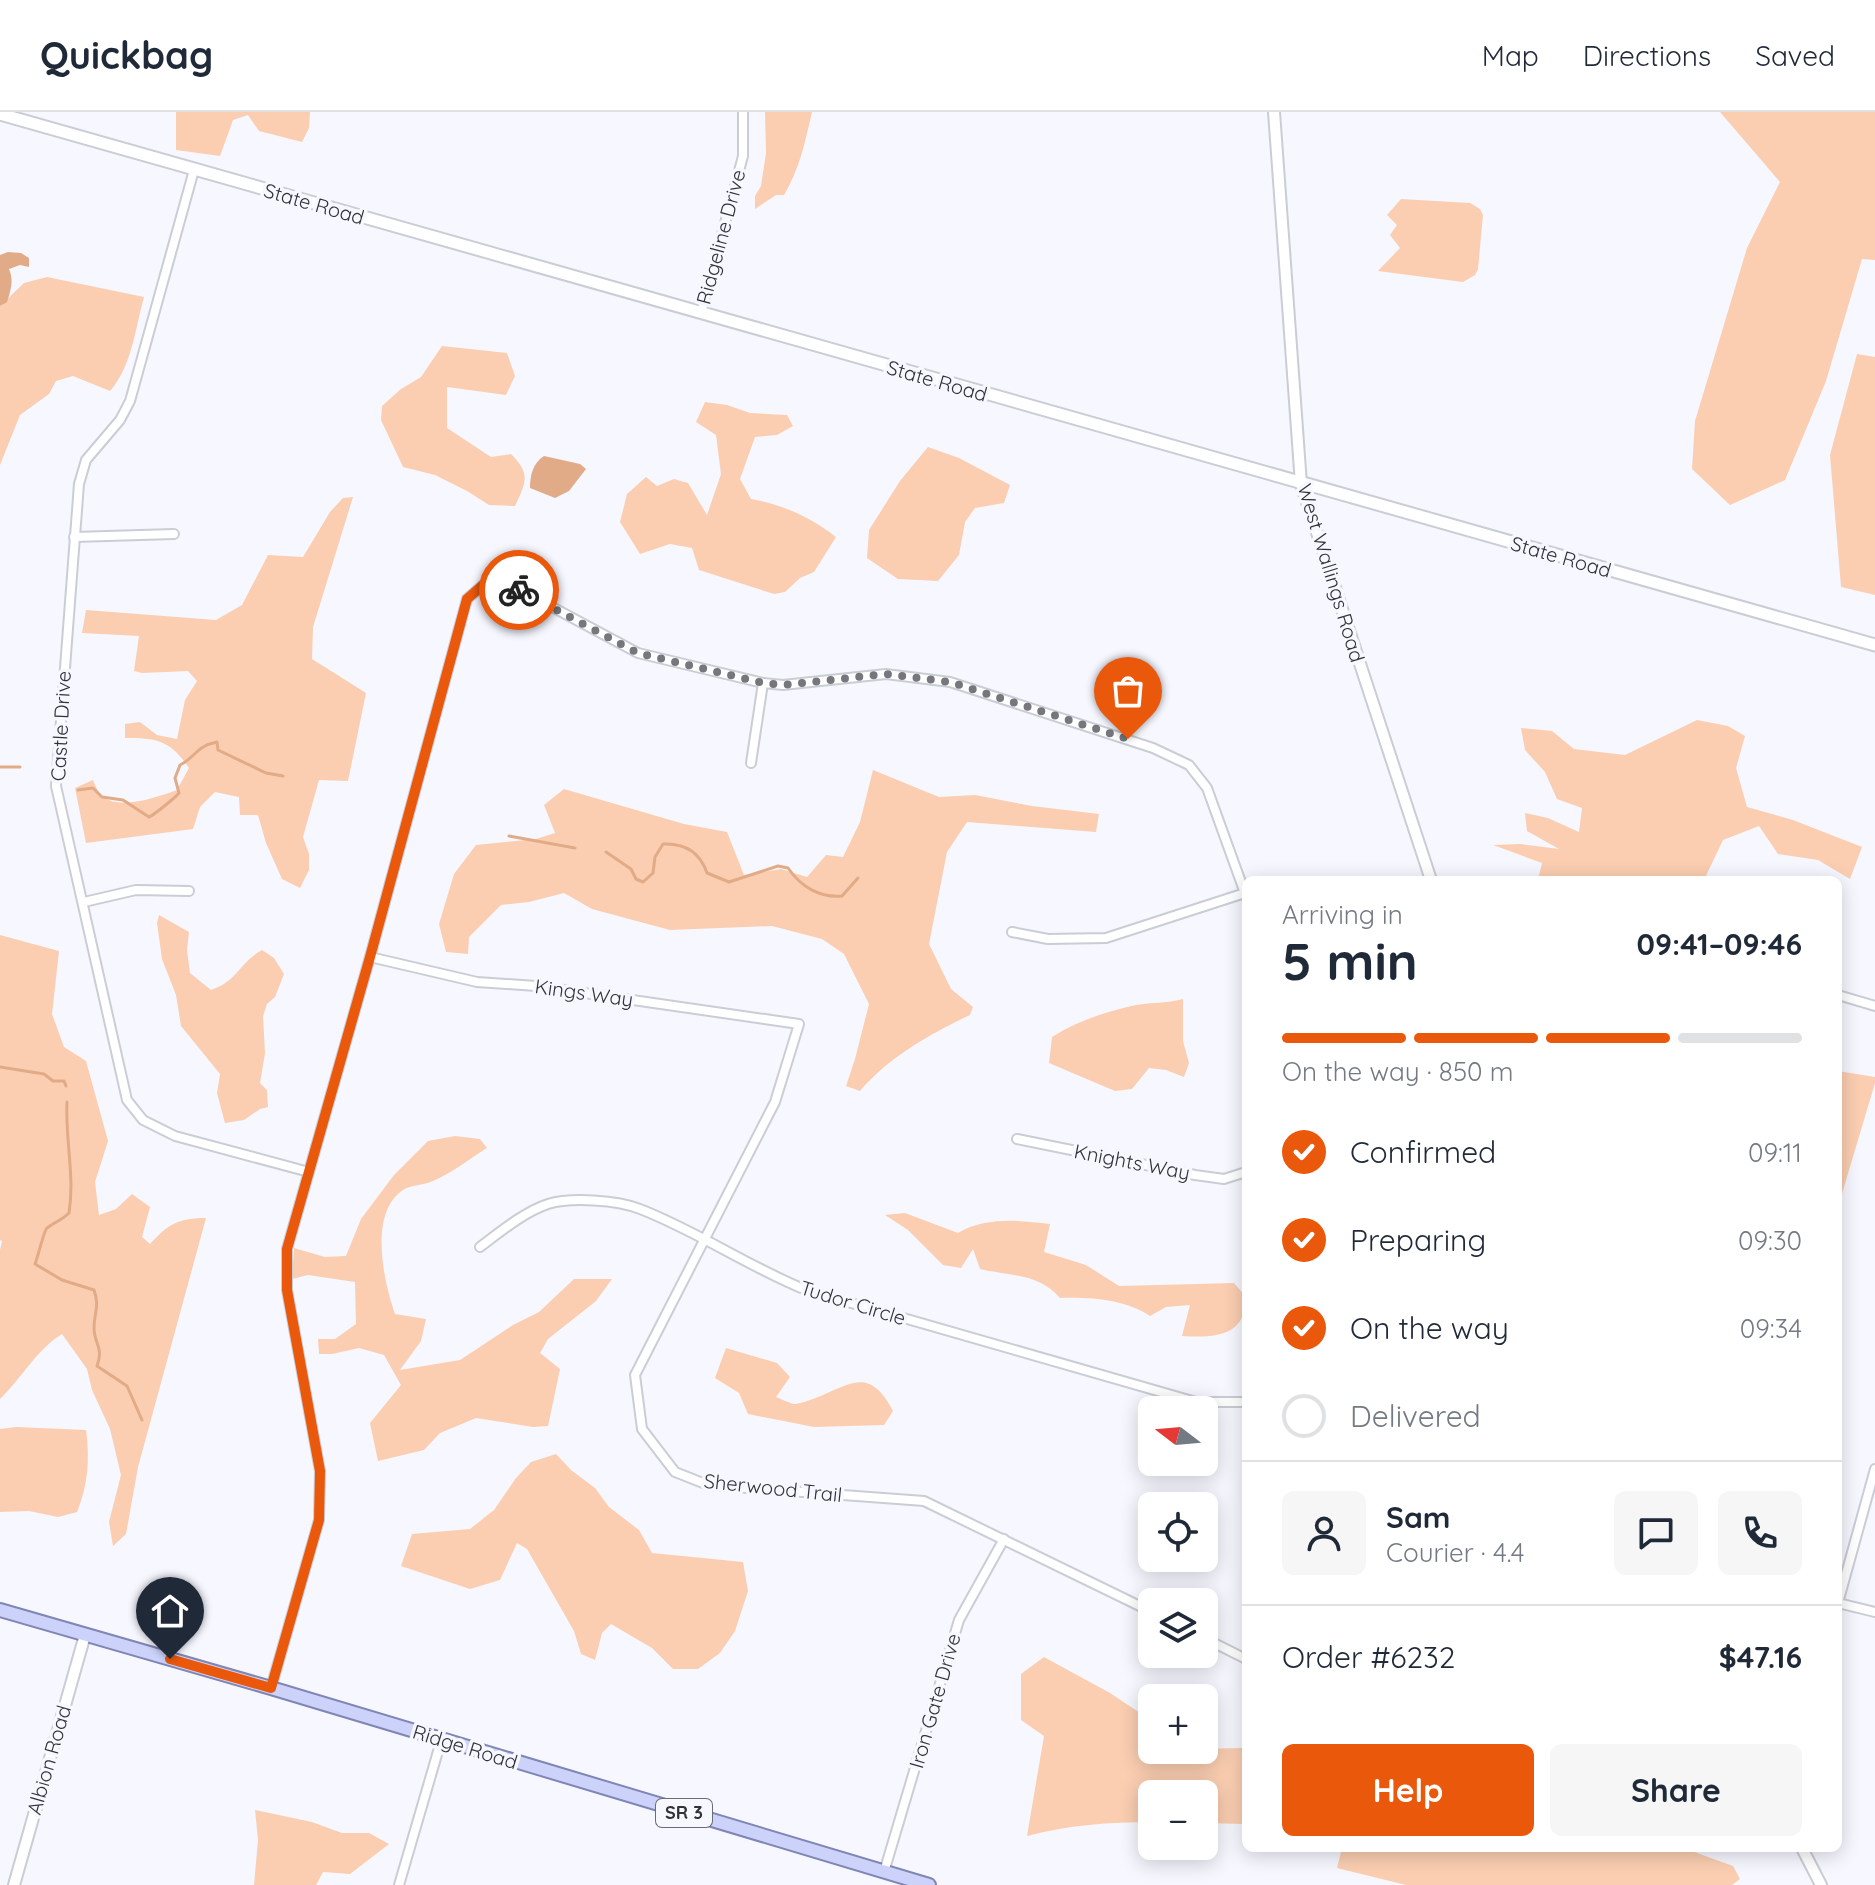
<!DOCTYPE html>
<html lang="en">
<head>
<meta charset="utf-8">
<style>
	body { margin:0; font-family:Quicksand,sans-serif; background:#f6f6f7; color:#1f2937; height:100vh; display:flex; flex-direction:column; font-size:30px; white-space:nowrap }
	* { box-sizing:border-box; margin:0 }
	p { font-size:26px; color:#747a83 }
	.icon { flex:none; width:44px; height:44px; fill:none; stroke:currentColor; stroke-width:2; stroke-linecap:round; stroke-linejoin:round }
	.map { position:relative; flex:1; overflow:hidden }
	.panel { position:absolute; left:1242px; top:764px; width:600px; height:976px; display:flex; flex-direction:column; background:#fff; border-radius:12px; box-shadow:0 4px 20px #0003 }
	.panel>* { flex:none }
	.needle { width:52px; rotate:286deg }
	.controls { position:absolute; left:1138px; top:1284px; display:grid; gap:16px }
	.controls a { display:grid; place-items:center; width:80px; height:80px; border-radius:12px; background:#fff; box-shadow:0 4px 20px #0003; font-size:40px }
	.pin { position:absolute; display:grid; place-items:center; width:68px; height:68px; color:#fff; margin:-82px -34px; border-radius:50% 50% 50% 0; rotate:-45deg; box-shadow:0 0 8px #0007 }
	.pin .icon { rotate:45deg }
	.courier { position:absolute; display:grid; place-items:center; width:80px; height:80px; margin:-40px; border:6px solid #ea580c; border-radius:50%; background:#fff; color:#222; box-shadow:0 2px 10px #0007 }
	.overview em { font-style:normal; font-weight:700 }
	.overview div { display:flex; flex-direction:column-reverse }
	.overview { display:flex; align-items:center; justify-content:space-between; height:136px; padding:0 40px }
	h1 { font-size:52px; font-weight:700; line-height:60px }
	.bar { display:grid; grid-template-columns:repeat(4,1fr); gap:12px 8px; align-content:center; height:96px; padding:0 40px }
	.bar i { height:10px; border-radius:6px; background:#e0e1e3 }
	.bar .active { background:#ea580c }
	.bar p { grid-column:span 4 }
	.line { display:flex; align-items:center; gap:20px; padding:0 40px; border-top:2px solid #e0e1e3 }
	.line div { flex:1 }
	.round { display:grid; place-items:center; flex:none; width:84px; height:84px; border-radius:12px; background:#f6f6f7 }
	ol { padding:0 40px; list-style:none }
	li { display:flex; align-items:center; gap:24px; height:88px }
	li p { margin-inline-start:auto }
	li .icon { padding:8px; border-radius:50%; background:#ea580c; color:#fff; stroke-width:4 }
	li:last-child { color:#747a83 }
	li i { width:44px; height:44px; border:4px solid #e0e1e3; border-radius:50% }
	.cta { display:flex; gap:16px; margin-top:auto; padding:16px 40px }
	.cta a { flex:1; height:92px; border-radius:12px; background:#ea580c; color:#fff; font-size:32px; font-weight:700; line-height:92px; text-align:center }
	.cta a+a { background:#f6f6f7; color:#1f2937 }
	header { display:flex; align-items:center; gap:48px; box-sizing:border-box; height:112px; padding:0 40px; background:#fff; border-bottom:2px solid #e0e1e3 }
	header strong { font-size:38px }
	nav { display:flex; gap:44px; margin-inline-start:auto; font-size:28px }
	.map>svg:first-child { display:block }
	.green { fill:#fbceb1 }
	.water { fill:#e2ab87 }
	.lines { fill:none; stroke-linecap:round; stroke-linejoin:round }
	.stream { stroke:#e2ab87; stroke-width:3 }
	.minor-casing { stroke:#cbcdd6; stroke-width:12 }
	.tertiary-casing { stroke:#cbcdd6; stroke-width:14 }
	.secondary-casing { stroke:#cbcdd6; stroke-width:15 }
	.primary-casing { stroke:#8086b4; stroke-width:16 }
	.minor { stroke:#fff; stroke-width:8 }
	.tertiary { stroke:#fff; stroke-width:10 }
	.secondary { stroke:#fff; stroke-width:11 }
	.primary { stroke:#cdd2fb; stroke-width:12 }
	.done { stroke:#76777c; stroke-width:8; stroke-dasharray:0 14.4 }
	.route { stroke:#ea580c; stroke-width:10 }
	.labels { text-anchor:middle; stroke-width:7; stroke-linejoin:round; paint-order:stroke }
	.shield { fill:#f6f7ff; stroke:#6c6d72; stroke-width:2 }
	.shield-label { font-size:18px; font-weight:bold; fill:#313235 }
	.street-label { font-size:20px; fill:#313235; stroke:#f6f7ff }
</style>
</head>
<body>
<header>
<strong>Quickbag</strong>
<nav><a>Map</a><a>Directions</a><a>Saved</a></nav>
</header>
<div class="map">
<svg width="1875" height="1773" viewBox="0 0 1875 1773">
	<rect width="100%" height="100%" fill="#f6f7ff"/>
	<g class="green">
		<path d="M176,0h134l-1,16 -7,14 -43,-11 -11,-16 -15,5 -13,36 -44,-6z"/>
		<path d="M765,0h47c-7,30 -12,56 -28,83h-8l-21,14v-13l6,-10 5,-33z"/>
		<path d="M1720,0h155v148l-13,-1 -36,122 -41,99 -55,25 -38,-36 3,-48 52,-173 33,-66z"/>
		<path d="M1401,87l69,4 10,6 3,6 -5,54 -3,6 -12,7 -85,-11 22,-23 -10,-13 7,-10 -10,-10z"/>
		<path d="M47,165l97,20c-9,32 -12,69 -34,94l-37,-15 -17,5 -7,13 -29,21 -20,50v-159l24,-23z"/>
		<path d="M442,234l65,7 8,23 -9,19 -59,-8v41l44,29 20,-3c20,20 15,28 4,52l-26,-1 -22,-14 -32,-16 -32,-8 -22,-47 1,-14 19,-17 20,-12z"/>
		<path d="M1857,242l18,3v238l-34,-8 -11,-132z"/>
		<path d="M705,290l22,3 23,8 37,2 6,11 -16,9 -22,2 -15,42 11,20c33,6 59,18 85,38l-22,35 -14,6 -15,14 -11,2 -75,-24 -7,-22 -22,-4 -30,10 -20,-32 7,-28 19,-17 11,9 17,-7 14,4 19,32 14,-41 -5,-39 -20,-13z"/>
		<path d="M928,335l31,11 51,27 -6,18 -29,5 -10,14 -6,33 -21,26 -40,-2 -31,-21 2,-28 31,-49z"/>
		<path d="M353,385l-40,130 -1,32 54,34 -18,88 -29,-1 -16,57 6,17v16l-9,18 -18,-9 -16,-36 -8,-28h-18l-1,-18 -24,-5 -15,15 -7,22 -107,14 -11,-55 18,-8c2,5 5,13 9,16 18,15 55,1 75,-6l12,-22c-19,-28 -32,-30 -64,-30v-14l15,-2 17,13 20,4 8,-39 12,-19 -9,-10 -46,2 -8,-2 5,-35 -57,-3 4,-23 130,10 26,-15 26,-50 35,2 27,-45 13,-14z"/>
		<path d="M1697,608l31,6 17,10 -9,32 11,39 46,13 69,27 -12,32 -32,-19 -40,-6 -19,-28 -36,14 -19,40h-166l4,-17 -49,-18 28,-1 38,5 -32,-18 -2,-18 23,5 31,14 3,-24 -25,-9 -12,-27 -20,-22 -4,-22 31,3 22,18 51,6z"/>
		<path d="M873,658l66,27 36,-2 57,11 67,8 -3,18 -129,-10 -20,30 -18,92 22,45 22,18 -3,8c-40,19 -81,42 -110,76l-14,-5 9,-27 14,-55 -25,-50 -22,-15 -50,-13 -102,4 -78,-21 -28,-16 -35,9 -28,3 -32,32 -1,17 -22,-2 -7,-28 15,-50 22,-29 60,-6 19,-6 -11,-28 20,-16 120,35 43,8 17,43 37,-6 26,8 19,-22 17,2 17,-35z"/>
		<path d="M159,803l30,17 -2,18 3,23 21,17c27,-9 28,-27 51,-40l12,8 10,16 -9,23 -8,7 -4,12 2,37 -5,30 7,7 1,17 -8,2 -16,11 -19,3 -8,-30 3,-19 -39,-48 -5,-31 -14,-36 -5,-36z"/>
		<path d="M0,823l59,16 -7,63 12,33 22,14 22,80 -13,41 4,33 17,-6 16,-15 18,13 -8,30 8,7c18,-20 29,-26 56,-26l-68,249 -12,67 -13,12 -4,-24 12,-47 -11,-46 -18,-39 -5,-21 -25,-35c-26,16 -40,44 -62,65v-149l2,-9 -2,-1z"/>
		<path d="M1183,887v42l6,22 -5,14 -18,-7 -17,-2 -17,21 -17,2 -66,-28 3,-26c25,-16 51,-24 79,-31 17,-4 34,-2 52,-7z"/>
		<path d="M1838,959l37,6v6l-37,124z"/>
		<path d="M455,1024l25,3 7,9c-18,11 -35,25 -54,33 -9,4 -22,4 -30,9 -35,23 -19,93 -8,124l31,5 -5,22 -21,29 60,-10 53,-35 26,-13 35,-33h38l-16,22 -48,38 -8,14 20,16 -12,57 -15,1 -57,-9 -36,15 -16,17 -46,11 -8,-38 31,-38 -17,-30 -25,-7 -27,6h-13l-1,-15h17l21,-15 -1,-42 -47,-7 -16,4 2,-31 31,9 21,-1 15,-37 33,-44 34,-34z"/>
		<path d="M905,1101l53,20c27,-16 62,-13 92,-9l-6,28 42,13 33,21 115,-3 12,14c0,40 -32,41 -64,39l8,-31 -24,2 -16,9c-25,-17 -61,-19 -90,-18 -21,-25 -51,-22 -80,-29l-7,-20 -12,19 -18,-3 -35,-35 -23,-15z"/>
		<path d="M726,1236l51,15 13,14 -14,20c5,2 13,6 18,7 3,0 10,-2 13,-3 39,-12 60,-40 86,10l-9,14 -70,2 -66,-13 -9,-21 -24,-15z"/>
		<path d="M16,1315l70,3c4,29 2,55 -9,82l-19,5 -29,-6 -29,1v-83z"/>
		<path d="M556,1342l15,16 24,18 14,19 30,23 13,23 91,9 5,29 -13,40 -15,22 -22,16h-25l-21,-21 -41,-24 -9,9 -7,27 -14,-6 -7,-23 -47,-82 -10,-6 -17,37 -30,9 -69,-23 11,-32 58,-5 24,-19 22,-32 15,-16z"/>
		<path d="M1044,1545l66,36 42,28v29l89,-2 5,-3v79l-42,-1v-29h-52v28c-43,0 -84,3 -125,14l17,-100 -23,-16v-46z"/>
		<path d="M255,1698l57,12 30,11h27l20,11 -39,30 -27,-2 -7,13h-62l4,-45z"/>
		<path d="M1342,1736h341l50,18 7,13 -8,6h-326l-69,-17z"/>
	</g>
	<g class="water">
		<path d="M8,140l13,1 8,5v9l-9,-2 -11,4c5,12 2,20 -2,33l-7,4v-51z"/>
		<path d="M544,344l36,8 6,5 -17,22 -14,7 -25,-10c0,-13 3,-25 14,-32z"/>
	</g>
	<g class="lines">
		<g class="stream">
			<path d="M0,655h20"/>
			<path d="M78,678l15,-2 9,9 21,3 26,17c5,-2 27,-20 30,-24l-4,-15 5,-13c16,-8 16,-19 37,-23l1,8 48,23 17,3"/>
			<path d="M509,724l66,12"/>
			<path d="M606,740l25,17 5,10 7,3 10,-9 2,-16 8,-13c22,-1 37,8 44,29l22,9 49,-16 10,2c13,19 32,30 54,28l16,-18"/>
			<path d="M0,955l44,7 9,7h11l2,5"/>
			<path d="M67,990c-2,37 8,74 2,111 -7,7 -14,9 -22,15 -3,2 -9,29 -12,36l27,16 32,10c6,17 0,22 0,38 0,16 10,19 3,38l30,20 15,34"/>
		</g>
		<g class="minor-casing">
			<g id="minor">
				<path d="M194,58l-64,231 -10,19 -34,40 -7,24 -23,302 71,314 16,20 32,16 134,36"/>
				<path d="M701,201l42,-157v-44"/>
				<path d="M74,425l100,-3"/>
				<path d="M751,651l12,-80"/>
				<path d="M84,790l52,-12 53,1"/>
				<path d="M1012,820l36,7 58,-1 139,-45"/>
				<path d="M370,845l107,25 59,4 263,38 -24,78 -140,273 7,54 33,43 33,13 216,16 228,111"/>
				<path d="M1838,883l37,11"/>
				<path d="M1017,1027l178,36 29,4 22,-7"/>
				<path d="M480,1135c20,-15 44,-35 68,-43 23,-7 69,-4 92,5 57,22 109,58 166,81l390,112h50"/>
				<path d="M1838,1491l37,-134"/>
				<path d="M1838,1491l37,9"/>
				<path d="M1204,1526l42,21"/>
				<path d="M271,1576l48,-168 1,-49 -33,-181v-41l83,-292 97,-358 16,-14h28l127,68 125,30 20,2 103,-11 64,8 203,66 36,17 18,23 39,108"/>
				<path d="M884,1760l75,-252 45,-81"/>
				<path d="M399,1773l42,-144"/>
			</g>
		</g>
		<g class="tertiary-casing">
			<g id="tertiary">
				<path d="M1274,0l27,372 130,396"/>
				<path d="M1802,1736l19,37"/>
				<path d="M14,1773l71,-250"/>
			</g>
		</g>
		<g class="secondary-casing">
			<path id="secondary" d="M0,2l1875,531"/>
		</g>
		<g class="primary-casing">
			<path id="primary" d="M0,1498l271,78 658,197"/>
		</g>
		<use href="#minor" class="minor"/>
		<use href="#tertiary" class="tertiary"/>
		<use href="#secondary" class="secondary"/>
		<use href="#primary" class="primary"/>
	</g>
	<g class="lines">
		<path class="done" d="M519,478l119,63 125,30 20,2 103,-11 64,8 178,57"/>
		<path class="route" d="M170,1547l101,29 48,-168 1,-49 -33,-181v-41l83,-292 97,-358 16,-14h28l8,5"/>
	</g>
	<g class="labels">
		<rect class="shield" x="656" y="1687" width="56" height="28" rx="6"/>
		<g class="shield-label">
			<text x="684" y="1707">SR 3</text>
		</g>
		<g class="street-label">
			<text transform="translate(314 92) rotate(16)" y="7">State Road</text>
			<text transform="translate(721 125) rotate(-75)" y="7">Ridgeline Drive</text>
			<text transform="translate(937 269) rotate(16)" y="7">State Road</text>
			<text transform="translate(1561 445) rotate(16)" y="7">State Road</text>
			<text transform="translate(1331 461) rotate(73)" y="7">West Wallings Road</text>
			<text transform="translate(61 614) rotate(-87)" y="7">Castle Drive</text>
			<text transform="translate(584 881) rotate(8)" y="7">Kings Way</text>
			<text transform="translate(1132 1050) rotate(11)" y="7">Knights Way</text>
			<text transform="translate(853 1191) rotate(17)" y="7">Tudor Circle</text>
			<text transform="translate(773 1376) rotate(6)" y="7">Sherwood Trail</text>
			<text transform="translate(935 1589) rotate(-74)" y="7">Iron Gate Drive</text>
			<text transform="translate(465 1635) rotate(17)" y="7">Ridge Road</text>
			<text transform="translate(49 1648) rotate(-74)" y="7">Albion Road</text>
		</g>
	</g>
</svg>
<div class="controls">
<a><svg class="needle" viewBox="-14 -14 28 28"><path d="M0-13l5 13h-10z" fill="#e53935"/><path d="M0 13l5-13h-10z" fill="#747a83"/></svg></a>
<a><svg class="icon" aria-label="locate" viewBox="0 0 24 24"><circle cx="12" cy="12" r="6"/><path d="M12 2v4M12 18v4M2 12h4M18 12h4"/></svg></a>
<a><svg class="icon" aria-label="layers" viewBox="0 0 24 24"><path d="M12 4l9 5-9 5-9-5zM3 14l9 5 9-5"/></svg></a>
<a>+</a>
<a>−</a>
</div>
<div class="pin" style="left:1128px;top:627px;background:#ea580c"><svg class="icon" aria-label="bag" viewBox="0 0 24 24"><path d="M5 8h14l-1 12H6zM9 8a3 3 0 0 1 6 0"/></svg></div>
<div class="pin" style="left:170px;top:1547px;background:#1f2937"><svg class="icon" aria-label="home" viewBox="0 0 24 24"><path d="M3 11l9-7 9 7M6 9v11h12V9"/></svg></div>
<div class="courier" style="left:519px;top:478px"><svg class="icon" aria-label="bike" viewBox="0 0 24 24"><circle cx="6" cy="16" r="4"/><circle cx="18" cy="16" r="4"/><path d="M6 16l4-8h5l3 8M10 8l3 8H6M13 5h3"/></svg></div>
<section class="panel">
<div class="overview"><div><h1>5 min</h1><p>Arriving in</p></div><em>09:41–09:46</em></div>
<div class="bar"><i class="active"></i><i class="active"></i><i class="active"></i><i></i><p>On the way · 850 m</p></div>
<ol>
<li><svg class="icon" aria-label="check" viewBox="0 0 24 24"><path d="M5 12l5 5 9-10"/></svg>Confirmed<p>09:11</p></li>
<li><svg class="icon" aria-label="check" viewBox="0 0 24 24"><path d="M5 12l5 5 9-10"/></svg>Preparing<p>09:30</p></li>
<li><svg class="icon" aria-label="check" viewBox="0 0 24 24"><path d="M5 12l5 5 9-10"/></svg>On the way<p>09:34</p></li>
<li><i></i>Delivered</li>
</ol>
<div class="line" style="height:144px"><a class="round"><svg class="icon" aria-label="person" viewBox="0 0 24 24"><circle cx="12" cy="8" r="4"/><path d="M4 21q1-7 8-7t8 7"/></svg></a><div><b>Sam</b><p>Courier · 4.4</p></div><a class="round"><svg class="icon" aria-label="chat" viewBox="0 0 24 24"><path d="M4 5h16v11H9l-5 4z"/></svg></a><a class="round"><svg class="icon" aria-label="phone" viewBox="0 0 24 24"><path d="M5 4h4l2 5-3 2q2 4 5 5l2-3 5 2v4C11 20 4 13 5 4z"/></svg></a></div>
<div class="line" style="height:104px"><div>Order #6232</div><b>$47.16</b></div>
<div class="cta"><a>Help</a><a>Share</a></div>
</section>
</div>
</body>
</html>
